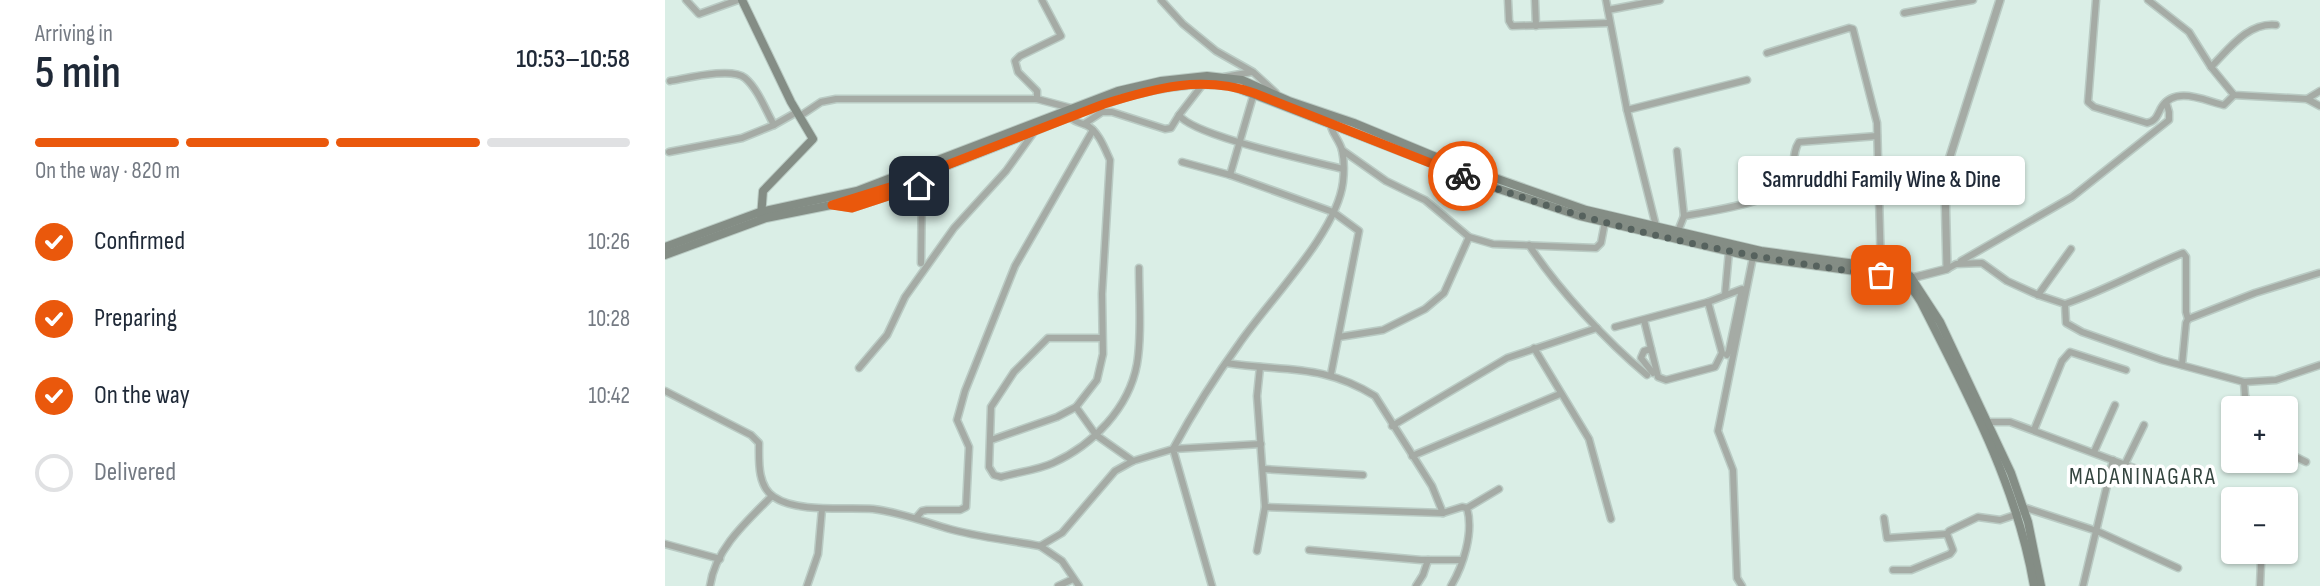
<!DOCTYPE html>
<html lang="en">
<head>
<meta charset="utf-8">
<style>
	body { margin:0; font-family:"Sofia Sans Condensed",sans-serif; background:#f2f2f3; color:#1f2937; height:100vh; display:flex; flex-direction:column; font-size:26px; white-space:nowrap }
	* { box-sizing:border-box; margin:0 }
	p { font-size:23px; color:#747a83 }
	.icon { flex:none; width:38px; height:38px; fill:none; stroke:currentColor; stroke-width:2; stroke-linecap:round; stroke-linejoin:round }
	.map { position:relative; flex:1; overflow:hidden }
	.details { display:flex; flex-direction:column; background:#fff; width:665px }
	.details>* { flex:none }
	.buttons { position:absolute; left:1556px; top:396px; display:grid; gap:14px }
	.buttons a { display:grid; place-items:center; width:77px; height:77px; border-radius:7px; background:#fff; box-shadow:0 2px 5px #0004; font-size:35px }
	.pin { position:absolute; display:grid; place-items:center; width:60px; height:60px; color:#fff; margin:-30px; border-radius:14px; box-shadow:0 4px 10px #0006 }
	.courier { position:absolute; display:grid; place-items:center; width:70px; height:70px; margin:-35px; border:5px solid #ea580c; border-radius:50%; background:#fff; color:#222; box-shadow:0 2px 9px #0007 }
	.bubble { position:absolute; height:49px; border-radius:7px; background:#fff; box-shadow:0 2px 5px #0004; font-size:23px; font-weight:600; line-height:49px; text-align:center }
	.headline em { font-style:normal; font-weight:600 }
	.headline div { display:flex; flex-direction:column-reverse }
	.headline { display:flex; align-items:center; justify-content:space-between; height:119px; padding:0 35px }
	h1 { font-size:46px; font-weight:600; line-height:52px }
	.bar { display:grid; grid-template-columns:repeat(4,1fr); gap:10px 7px; align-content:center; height:84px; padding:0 35px }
	.bar i { height:9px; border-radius:5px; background:#e0e1e3 }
	.bar .selected { background:#ea580c }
	.bar p { grid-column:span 4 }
	ol { padding:0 35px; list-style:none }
	li { display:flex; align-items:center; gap:21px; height:77px }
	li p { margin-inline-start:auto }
	li .icon { padding:7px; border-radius:50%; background:#ea580c; color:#fff; stroke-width:4 }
	li:last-child { color:#747a83 }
	li i { width:38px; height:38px; border:4px solid #e0e1e3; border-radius:50% }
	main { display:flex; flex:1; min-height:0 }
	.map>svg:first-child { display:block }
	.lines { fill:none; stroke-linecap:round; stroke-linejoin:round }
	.minor-casing { stroke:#bacbc4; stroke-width:9 }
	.tertiary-casing { stroke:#bacbc4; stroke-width:10 }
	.secondary-casing { stroke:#bacbc4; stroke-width:10 }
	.minor { stroke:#a5aba5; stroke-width:6 }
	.tertiary { stroke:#a5aba5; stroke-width:7 }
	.secondary { stroke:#848d85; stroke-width:8 }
	.done { stroke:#56625e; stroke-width:7; stroke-dasharray:0 12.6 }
	.route { stroke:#ea580c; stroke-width:9 }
	.labels { text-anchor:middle; stroke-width:7; stroke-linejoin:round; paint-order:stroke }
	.quarter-label { font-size:23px; letter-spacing:2px; fill:#33443e; stroke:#fff }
</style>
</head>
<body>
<main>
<section class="details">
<div class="headline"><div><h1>5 min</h1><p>Arriving in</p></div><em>10:53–10:58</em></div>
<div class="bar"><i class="selected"></i><i class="selected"></i><i class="selected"></i><i></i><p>On the way · 820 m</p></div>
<ol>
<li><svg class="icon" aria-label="check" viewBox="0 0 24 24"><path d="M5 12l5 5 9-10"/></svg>Confirmed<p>10:26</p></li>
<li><svg class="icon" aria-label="check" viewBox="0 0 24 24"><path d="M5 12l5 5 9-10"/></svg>Preparing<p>10:28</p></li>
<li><svg class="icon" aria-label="check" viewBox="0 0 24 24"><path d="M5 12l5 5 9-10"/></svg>On the way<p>10:42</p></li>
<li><i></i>Delivered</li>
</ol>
</section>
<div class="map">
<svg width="1655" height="586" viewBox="0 0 1655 586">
	<rect width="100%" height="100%" fill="#daeee6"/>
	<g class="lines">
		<g class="minor-casing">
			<g id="minor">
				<path d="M21,0l13,14 39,-14"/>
				<path d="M496,0l22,24 33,27 37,21 23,21"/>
				<path d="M843,0l1,21 3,5 97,-3"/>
				<path d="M870,0l1,26"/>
				<path d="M941,0l21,110 29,116"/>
				<path d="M1431,0l-8,102 6,5 53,16c9,-2 10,-7 14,-15 14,-23 44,-7 63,-3l10,-10"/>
				<path d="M1483,0l41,32 22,35 23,28 73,4 13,7"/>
				<path d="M943,10l52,-10"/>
				<path d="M1239,13l69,-13"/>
				<path d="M1102,53l82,-25 4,1 24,94 4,146"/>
				<path d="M1546,67c18,-18 37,-45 65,-42"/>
				<path d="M559,77l28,-5"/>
				<path d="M5,81c18,-3 62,-14 75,-3 13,11 21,33 29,47l23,-13"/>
				<path d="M538,84l-24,31c14,21 134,46 164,54"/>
				<path d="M372,99v-8l-19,-19 -3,-11 5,-5 41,-20 -19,-36"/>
				<path d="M1642,99l13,-8"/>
				<path d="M962,110l120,-30"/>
				<path d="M135,116l21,-14 15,-3h201l34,9"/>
				<path d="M405,117c6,6 9,5 16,8 12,5 19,24 24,35l-8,134 1,60 -6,26 -21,27 20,28 37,26"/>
				<path d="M419,124l18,-12h10l53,17 6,-1 8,-13"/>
				<path d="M677,150l44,31 39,19 44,37 24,7 103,4 5,-5 4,-21"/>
				<path d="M1012,151l7,65"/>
				<path d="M4,152l73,-14 32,-13"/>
				<path d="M517,162l48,13 103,37 26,19 -28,143"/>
				<path d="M565,175l24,-82"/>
				<path d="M169,205l18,3 64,-21h6l-1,76"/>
				<path d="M1013,231l6,-15c22,-4 100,-15 107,-36 5,-13 0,-26 8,-38l78,-6"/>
				<path d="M864,245c28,43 78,97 118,130"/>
				<path d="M1296,261l111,-64 97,-77v-8l-3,-10"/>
				<path d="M1282,269l9,-5 26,-1 25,18 31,14 27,9 1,19 16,9 80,28 82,22 32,-2 44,-15"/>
				<path d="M1060,295l4,-44"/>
				<path d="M1373,295l33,-46"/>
				<path d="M1400,304c41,-14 78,-35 118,-51l3,4v55l2,7 -2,4 -4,42"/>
				<path d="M1523,319l67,-26 64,-20"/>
				<path d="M979,320l14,57 8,3 49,-13 7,-14 -14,-51"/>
				<path d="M950,327l93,-25 34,-13 -13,62 -2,4"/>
				<path d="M674,337l44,-7 42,-21 19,-16 25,-56"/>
				<path d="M436,338h-53l-34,34 -23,35 -2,60 5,8 7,2c17,-5 37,-7 52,-14 40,-18 76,-55 84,-99 5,-29 2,-66 2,-96"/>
				<path d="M869,348l55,91 22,80"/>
				<path d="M986,349l-7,2 -3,7 12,15"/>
				<path d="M561,363c57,9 96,0 149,33l57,90 11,27"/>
				<path d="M194,368l28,-33 18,-38 49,-69 52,-57 28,-39"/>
				<path d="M1579,382l1,14 7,12"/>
				<path d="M0,391l86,44 8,8c0,17 -2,43 15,54 23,16 72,10 99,12 26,3 49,12 73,19 30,9 63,12 94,18l22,-13 53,-62 18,-10 40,-12c20,-37 42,-72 66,-105 30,-44 98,-111 104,-162 1,-9 1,-23 -1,-32 -3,-11 -12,-18 -12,-29"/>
				<path d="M1323,422h22l148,55"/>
				<path d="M727,426l115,-68 90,-30"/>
				<path d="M1369,430l28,-69 8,-9 56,18"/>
				<path d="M326,440l66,-23 19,-10"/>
				<path d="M1620,445l5,9 16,8"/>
				<path d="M1429,452l21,-47"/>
				<path d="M747,456l148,-62"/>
				<path d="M1460,464l19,-39"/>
				<path d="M598,469l100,6"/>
				<path d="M600,507l178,6 19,-6 5,1 32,-19"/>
				<path d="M1358,507l74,24 81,37"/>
				<path d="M251,518l6,-7 5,-1h33l6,-3 3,-60 -12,-27 8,-29 50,-125 78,-136"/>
				<path d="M1219,518l3,20 60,-4"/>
				<path d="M0,544l55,15"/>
				<path d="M375,546l22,15 17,25"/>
				<path d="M644,550l112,10h41"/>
				<path d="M592,551l8,-44 -8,-111 3,-29"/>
				<path d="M1228,570h18l39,-16 3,-4 -6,-16 2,-3 29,-14 22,3 18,-6"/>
				<path d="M45,586c5,-37 37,-65 62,-90"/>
				<path d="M142,586l11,-32 4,-45"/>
				<path d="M393,586l15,-7"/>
				<path d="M547,586l-39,-137 88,-5"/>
				<path d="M751,586l7,-11 5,-15"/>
				<path d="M786,586c12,-20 23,-53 16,-78"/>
				<path d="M1077,586l-5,-8 -4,-108 -15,-39 35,-174"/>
				<path d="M1418,586l30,-126"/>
				<path d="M1595,586l1,-23"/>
			</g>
		</g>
		<g class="tertiary-casing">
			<path id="tertiary" d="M1244,281l3,-3 35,-9 -2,-81 2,-22 53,-166"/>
		</g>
		<g class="secondary-casing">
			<g id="secondary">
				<path d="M77,0l49,102 22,37 -50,52 -2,26"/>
				<path d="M0,247l95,-35 97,-21 261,-100 43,-10 46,-5 35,4 47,21 65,22 87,36 145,51 175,41 124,17 25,8 30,46 71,151 17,49 13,64"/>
				<path d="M0,255l101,-37 80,-16 28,-9c49,-18 98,-37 146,-56 66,-27 139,-61 212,-51l264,102 84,28 173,41 139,19c15,5 21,13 29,26 46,91 96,183 113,284"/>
			</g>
		</g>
		<use href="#minor" class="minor"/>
		<use href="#tertiary" class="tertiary"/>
		<use href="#secondary" class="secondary"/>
	</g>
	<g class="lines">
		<path class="done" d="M798,176c134,52 276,81 418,99"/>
		<path class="route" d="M254,186l-67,22 -20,-3 61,-19 211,-82c51,-16 98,-29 150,-11l209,83"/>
	</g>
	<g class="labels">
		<g class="quarter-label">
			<text x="1478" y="484">MADANINAGARA</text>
		</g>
	</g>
</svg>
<div class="buttons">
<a>+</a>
<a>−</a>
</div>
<div class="pin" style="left:1216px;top:275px;background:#ea580c"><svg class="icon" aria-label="bag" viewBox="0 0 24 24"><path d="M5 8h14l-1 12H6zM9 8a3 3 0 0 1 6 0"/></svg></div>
<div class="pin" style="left:254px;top:186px;background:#1f2937"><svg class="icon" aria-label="home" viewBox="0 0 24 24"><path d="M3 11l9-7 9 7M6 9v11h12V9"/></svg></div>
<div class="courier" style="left:798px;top:176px"><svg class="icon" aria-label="bike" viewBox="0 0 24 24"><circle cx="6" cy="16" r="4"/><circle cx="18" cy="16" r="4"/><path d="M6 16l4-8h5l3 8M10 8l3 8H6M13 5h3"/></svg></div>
<div class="bubble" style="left:1073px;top:156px;width:287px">Samruddhi Family Wine &amp; Dine</div>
</div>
</main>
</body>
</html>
